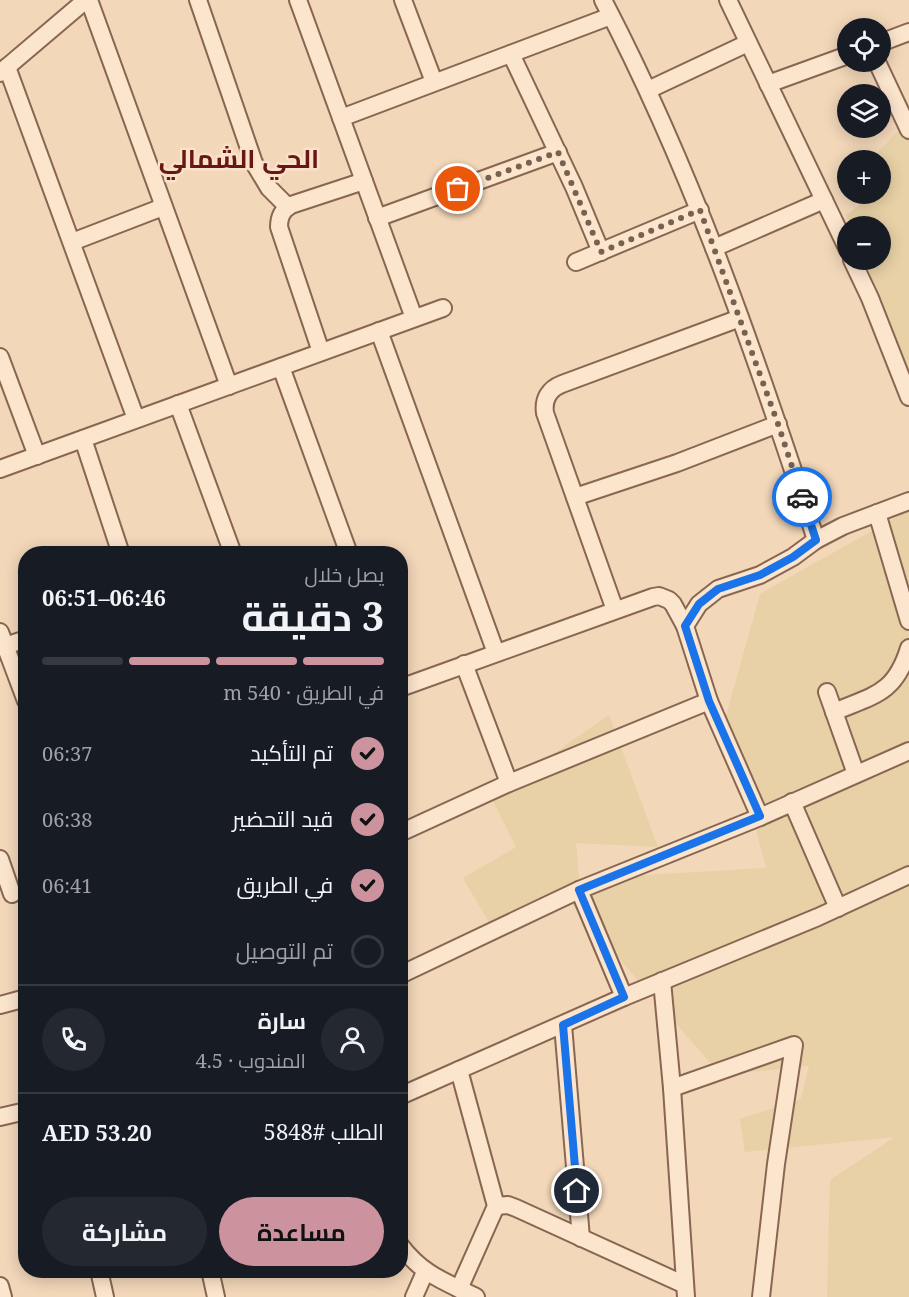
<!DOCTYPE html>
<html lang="ar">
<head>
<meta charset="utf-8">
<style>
	body { margin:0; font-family:"Noto Serif",Cairo,serif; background:#242831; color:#f1f3f6; direction:rtl; height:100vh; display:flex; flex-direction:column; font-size:22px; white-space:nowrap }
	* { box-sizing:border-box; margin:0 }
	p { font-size:20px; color:#9ea1a6 }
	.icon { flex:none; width:33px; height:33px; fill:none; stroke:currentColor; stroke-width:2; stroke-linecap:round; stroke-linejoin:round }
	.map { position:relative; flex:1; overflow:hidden; direction:ltr }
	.panel { position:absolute; left:18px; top:546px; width:390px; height:732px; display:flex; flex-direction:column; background:#171b24; border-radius:24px; box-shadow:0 3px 15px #0003; direction:rtl }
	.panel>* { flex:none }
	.controls { position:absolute; left:837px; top:18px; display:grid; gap:12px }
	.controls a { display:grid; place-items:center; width:54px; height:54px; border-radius:50%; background:#171b24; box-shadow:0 3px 15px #0003; font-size:30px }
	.pin { position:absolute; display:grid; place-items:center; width:51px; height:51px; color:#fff; margin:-26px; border:3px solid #fff; border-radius:50%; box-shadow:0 2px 6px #0007 }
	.courier { position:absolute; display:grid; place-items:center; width:60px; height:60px; margin:-30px; border:4px solid #1a73e8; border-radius:50%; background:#fff; color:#222; box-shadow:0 2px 8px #0007 }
	.head em { font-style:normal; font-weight:700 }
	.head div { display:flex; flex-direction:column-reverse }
	.head { display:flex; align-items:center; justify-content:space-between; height:102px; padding:0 24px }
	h1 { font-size:39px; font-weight:700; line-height:45px }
	.bar { display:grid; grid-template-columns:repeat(4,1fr); gap:9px 6px; align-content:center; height:72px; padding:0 24px }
	.bar i { height:8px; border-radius:4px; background:#363941 }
	.bar .selected { background:#cc939f }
	.bar p { grid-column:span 4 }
	.line { display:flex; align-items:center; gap:15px; padding:0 24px; border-top:2px solid #363941 }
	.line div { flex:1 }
	.round { display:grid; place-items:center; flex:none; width:63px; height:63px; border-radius:32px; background:#242831 }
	ol { padding:0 24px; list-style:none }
	li { display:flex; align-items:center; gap:18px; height:66px }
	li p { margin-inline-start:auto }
	li .icon { padding:6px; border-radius:50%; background:#cc939f; color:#111; stroke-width:4 }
	li:last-child { color:#9ea1a6 }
	li i { width:33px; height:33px; border:3px solid #363941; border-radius:50% }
	.action { display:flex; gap:12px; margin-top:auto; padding:12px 24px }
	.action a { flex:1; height:69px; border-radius:36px; background:#cc939f; color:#111; font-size:24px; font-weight:700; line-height:69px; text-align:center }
	.action a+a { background:#242831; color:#f1f3f6 }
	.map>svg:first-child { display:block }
	.farmland { fill:#e8d1a6 }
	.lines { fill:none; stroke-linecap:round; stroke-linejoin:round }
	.minor-casing { stroke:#896652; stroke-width:20 }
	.minor { stroke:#fce5cd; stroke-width:16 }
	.done { stroke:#786151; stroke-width:6; stroke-dasharray:0 10.8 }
	.route { stroke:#1a73e8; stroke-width:8 }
	.labels { text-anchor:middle; stroke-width:5; stroke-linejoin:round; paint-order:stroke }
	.district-label { font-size:26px; font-weight:bold; fill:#671714; stroke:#f9e2c9 }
</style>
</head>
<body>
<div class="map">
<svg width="909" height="1297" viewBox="0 0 909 1297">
	<rect width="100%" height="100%" fill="#f2d7b9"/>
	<g class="farmland">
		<path d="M909,120v257l-45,-117h16v-34h-29l-5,-11 29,-21h5l1,-4 8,-7 -8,-17 -1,-6h-2l-3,-5z"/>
		<path d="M909,510v787h-82l3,-117 65,-43 -150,15 -5,-33 61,-20 8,-33 -88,9 -155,-177 -75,28 -28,-48 53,-31 -25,-50 118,-82 49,132 -82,-4 3,36 187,-11 -40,-152 34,-122z"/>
	</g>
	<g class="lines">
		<g class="minor-casing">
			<g id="minor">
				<path d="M89,0l140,386"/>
				<path d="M198,0l56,163 15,25 19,19"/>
				<path d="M298,0l116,318"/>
				<path d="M403,0l31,82"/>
				<path d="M603,0c90,172 153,356 213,540"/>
				<path d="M728,0l120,250"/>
				<path d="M880,43l29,-11"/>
				<path d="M511,54l63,133 27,65"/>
				<path d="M877,62l32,68"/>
				<path d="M7,67l129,352"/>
				<path d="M0,73l86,-73"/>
				<path d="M768,84l80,-29"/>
				<path d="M648,90l100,-47"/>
				<path d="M341,118l270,-102"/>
				<path d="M377,218l181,-66"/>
				<path d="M72,242l91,-35"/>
				<path d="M714,248l110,-48"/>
				<path d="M852,260l18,38 39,99"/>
				<path d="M576,262l124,-52"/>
				<path d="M379,331l117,322"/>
				<path d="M321,352l-42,-125c0,-10 3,-17 12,-22l73,-24"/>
				<path d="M0,357l37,99"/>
				<path d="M281,367l68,187"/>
				<path d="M178,404l55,150"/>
				<path d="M83,439l38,115"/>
				<path d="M0,469l443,-161"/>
				<path d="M575,497l102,-34 101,-39"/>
				<path d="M877,513l32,108"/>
				<path d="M615,610l-70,-197c-2,-14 4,-24 17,-29l178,-66"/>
				<path d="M685,626l14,-22 19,-15 42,-14 33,-18 23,-17 27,-14 66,-25"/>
				<path d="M0,632l26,69"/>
				<path d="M5,646l21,-7"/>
				<path d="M464,664l45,119"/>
				<path d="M400,688l253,-91 6,-1 10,4 4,4 12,22 24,75 51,116"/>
				<path d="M827,692l29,82"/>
				<path d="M834,712c40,-17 61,-18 75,-64"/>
				<path d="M792,802l46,106"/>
				<path d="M400,833l109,-50 200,-82"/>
				<path d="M0,859l12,35"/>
				<path d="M579,890l45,107"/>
				<path d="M400,975l179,-85 181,-73 149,-66"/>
				<path d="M662,981l10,107 14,209"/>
				<path d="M0,1005l26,-7"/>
				<path d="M563,1025l18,213"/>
				<path d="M459,1070l37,136 -37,83"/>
				<path d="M672,1088l122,-43 -18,119 -15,133"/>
				<path d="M400,1096l224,-99 194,-80 91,-42"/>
				<path d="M0,1117l26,-6"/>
				<path d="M496,1206l12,-1 8,3 169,77"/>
				<path d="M400,1245c23,30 44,36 76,52"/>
				<path d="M99,1270l6,27"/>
				<path d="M210,1270l6,27"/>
				<path d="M0,1286l3,11"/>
				<path d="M414,1297l11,-25"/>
			</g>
		</g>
		<use href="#minor" class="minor"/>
	</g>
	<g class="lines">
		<path class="done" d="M458,189l100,-37 43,100 99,-42 78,214 24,73"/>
		<path class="route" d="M577,1191l-14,-166 61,-28 -45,-107 181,-74 -51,-115 -24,-75 14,-22 19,-15 42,-14 33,-18 23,-17 -14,-43"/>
	</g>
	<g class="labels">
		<g class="district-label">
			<text x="239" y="168">الحي الشمالي</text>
		</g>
	</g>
</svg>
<div class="controls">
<a><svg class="icon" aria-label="locate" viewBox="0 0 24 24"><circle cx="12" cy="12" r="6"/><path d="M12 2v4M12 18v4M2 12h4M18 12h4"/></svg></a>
<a><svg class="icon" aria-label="layers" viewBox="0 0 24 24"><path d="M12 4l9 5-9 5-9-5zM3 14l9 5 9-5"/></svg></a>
<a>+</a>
<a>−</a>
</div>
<div class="pin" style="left:458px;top:189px;background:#ea580c"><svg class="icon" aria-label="bag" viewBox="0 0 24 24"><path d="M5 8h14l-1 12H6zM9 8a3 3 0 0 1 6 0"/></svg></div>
<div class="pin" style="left:577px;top:1191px;background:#1f2937"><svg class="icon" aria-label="home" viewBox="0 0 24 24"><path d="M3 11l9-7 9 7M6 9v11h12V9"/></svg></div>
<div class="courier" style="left:802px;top:497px"><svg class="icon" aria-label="car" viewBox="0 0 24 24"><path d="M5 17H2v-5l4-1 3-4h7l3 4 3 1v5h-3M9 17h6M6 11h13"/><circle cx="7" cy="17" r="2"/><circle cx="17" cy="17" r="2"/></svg></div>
<section class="panel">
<div class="head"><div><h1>3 دقيقة</h1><p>يصل خلال</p></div><em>06:46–06:51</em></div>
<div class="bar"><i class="selected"></i><i class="selected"></i><i class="selected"></i><i></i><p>في الطريق · 540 m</p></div>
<ol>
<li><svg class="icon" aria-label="check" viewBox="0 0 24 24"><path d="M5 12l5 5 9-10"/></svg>تم التأكيد<p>06:37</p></li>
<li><svg class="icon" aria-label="check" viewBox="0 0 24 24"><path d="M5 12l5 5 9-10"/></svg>قيد التحضير<p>06:38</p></li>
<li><svg class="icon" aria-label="check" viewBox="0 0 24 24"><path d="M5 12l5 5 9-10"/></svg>في الطريق<p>06:41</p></li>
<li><i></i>تم التوصيل</li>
</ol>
<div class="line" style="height:108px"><a class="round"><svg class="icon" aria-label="person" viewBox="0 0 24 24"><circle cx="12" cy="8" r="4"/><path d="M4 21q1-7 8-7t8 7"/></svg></a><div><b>سارة</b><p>المندوب · 4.5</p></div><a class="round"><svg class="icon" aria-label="phone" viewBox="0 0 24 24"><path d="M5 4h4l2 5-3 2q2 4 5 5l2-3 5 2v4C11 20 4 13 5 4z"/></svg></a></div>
<div class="line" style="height:78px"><div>الطلب #5848</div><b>AED 53.20</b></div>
<div class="action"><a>مساعدة</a><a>مشاركة</a></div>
</section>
</div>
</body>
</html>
